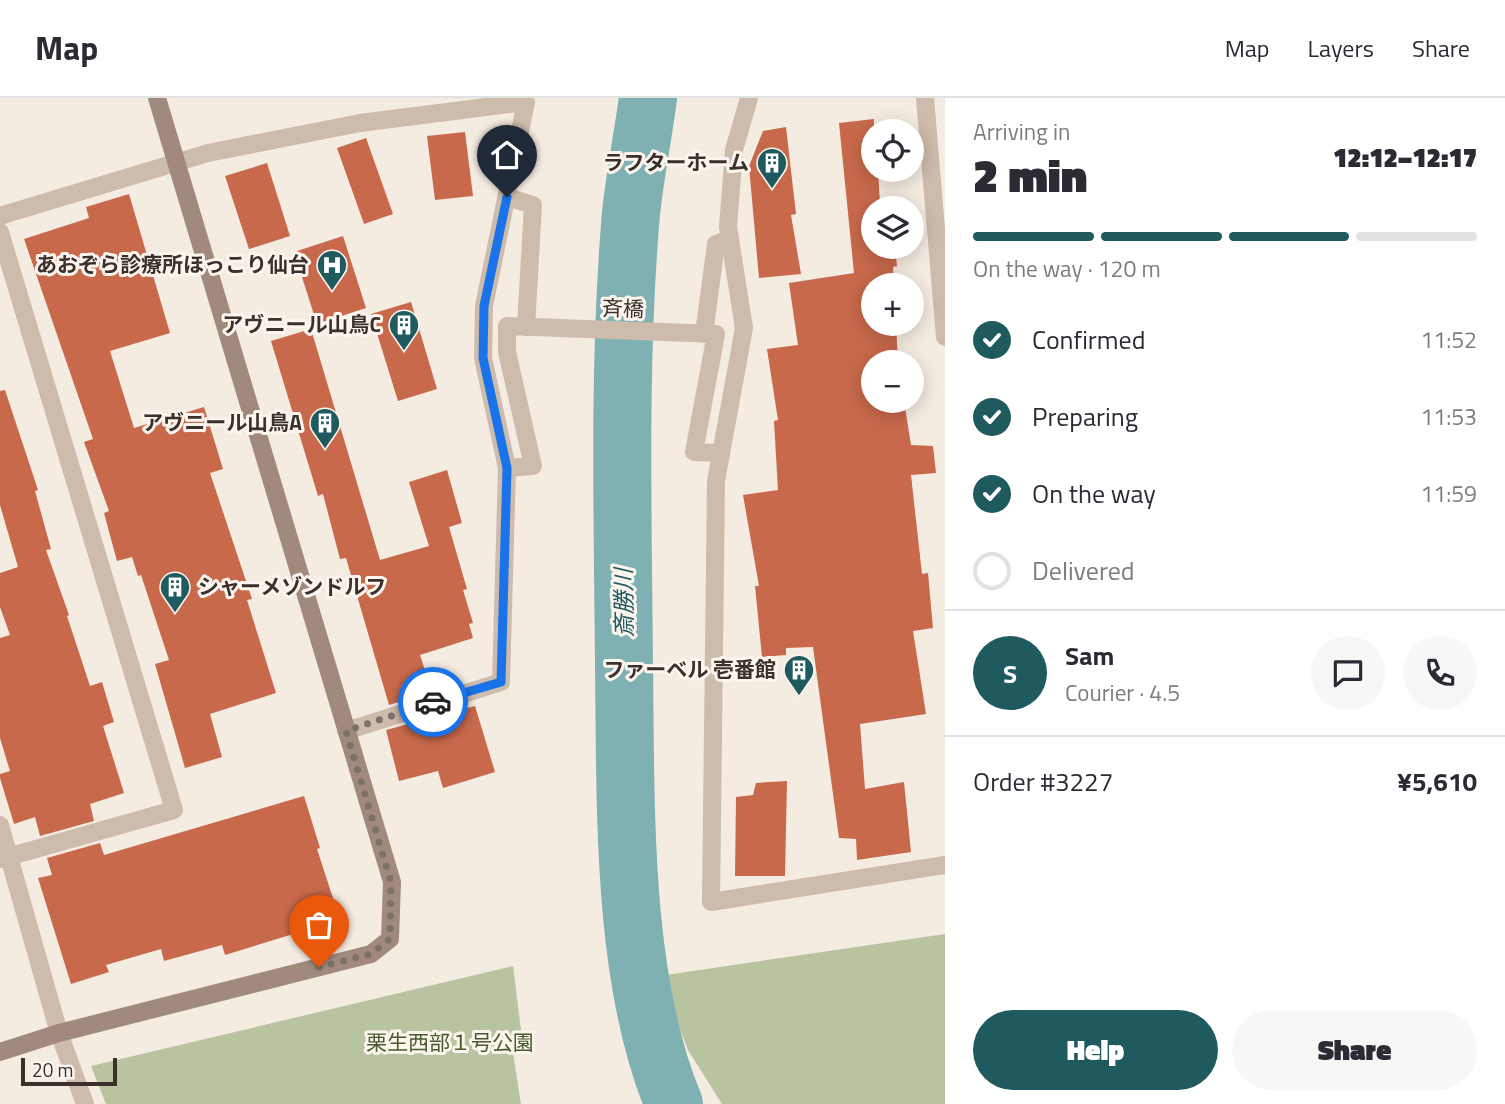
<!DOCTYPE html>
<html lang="en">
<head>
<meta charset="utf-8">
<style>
	body { margin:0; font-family:"Titillium Web","Noto Sans JP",sans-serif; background:#f7f7f7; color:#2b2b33; height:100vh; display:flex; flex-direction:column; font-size:26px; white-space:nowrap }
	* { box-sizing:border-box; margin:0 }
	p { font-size:23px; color:#7c7c81 }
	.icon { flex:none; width:38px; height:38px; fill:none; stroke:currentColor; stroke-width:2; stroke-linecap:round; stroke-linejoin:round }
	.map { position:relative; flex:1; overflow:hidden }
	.panel { display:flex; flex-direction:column; background:#fff; width:560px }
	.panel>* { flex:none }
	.buttons { position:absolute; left:861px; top:21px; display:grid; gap:14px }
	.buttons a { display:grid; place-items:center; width:63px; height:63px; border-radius:50%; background:#fff; box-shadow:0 4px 18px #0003; font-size:35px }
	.scale { position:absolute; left:21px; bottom:18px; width:96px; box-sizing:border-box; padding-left:7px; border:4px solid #3b302b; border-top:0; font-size:19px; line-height:24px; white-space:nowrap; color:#3b302b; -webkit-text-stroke:5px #fbf5ee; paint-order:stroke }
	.pin { position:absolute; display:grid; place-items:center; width:60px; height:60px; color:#fff; margin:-72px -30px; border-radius:50% 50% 50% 0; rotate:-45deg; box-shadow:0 0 7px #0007 }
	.pin .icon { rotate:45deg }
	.courier { position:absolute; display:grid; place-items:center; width:70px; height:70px; margin:-35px; border:5px solid #1a73e8; border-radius:50%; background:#fff; color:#222; box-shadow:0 2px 9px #0007 }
	.head em { font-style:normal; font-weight:800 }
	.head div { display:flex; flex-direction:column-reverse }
	.head { display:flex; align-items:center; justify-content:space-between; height:119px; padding:0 28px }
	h1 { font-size:46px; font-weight:800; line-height:52px }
	.bar { display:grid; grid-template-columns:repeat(4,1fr); gap:10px 7px; align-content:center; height:84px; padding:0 28px }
	.bar i { height:9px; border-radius:5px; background:#e1e1e2 }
	.bar .current { background:#1f5a5e }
	.bar p { grid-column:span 4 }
	.line { display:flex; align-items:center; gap:18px; padding:0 28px; border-top:2px solid #e1e1e2 }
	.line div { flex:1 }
	.round { display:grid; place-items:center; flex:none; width:74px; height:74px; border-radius:37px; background:#f7f7f7 }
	ol { padding:0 28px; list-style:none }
	li { display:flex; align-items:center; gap:21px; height:77px }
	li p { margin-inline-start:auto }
	li .icon { padding:7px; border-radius:50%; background:#1f5a5e; color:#fff; stroke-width:4 }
	li:last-child { color:#7c7c81 }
	li i { width:38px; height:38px; border:4px solid #e1e1e2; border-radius:50% }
	.action { display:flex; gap:14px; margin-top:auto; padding:14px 28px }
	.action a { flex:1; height:80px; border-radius:42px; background:#1f5a5e; color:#fff; font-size:28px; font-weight:800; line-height:80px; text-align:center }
	.action a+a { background:#f7f7f7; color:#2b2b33 }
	header { display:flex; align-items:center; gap:42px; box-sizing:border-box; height:98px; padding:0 35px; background:#fff; border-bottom:2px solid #e1e1e2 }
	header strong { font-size:33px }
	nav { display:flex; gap:38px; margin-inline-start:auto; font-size:24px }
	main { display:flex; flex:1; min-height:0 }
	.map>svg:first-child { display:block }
	.green { fill:#b8c4a0 }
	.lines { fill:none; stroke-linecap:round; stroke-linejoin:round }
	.river { stroke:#7fb0b2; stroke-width:58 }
	.building { fill:#c8694b }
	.street { stroke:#cdbbac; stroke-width:18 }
	.secondary { stroke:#a18a7d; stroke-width:18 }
	.done { stroke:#7c716b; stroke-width:7; stroke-dasharray:0 12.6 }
	.route { stroke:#1a73e8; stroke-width:9 }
	.labels { text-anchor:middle; stroke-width:6; stroke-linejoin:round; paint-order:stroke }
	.poi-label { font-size:21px; font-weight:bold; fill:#3b302b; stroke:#fbf5ee; text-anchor:end }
	.street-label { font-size:21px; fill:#3b302b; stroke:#fbf5ee }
	.park-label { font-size:21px; fill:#4a5a2e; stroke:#fbf5ee }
	.water-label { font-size:23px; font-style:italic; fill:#1f5a5e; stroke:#fbf5ee }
</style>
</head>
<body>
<header>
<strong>Map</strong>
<nav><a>Map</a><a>Layers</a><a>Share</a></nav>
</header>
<main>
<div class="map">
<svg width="945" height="1006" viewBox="0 0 945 1006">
	<rect width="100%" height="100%" fill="#f4ebe1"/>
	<g class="green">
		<path d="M945,836v170h-223l-34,-54 -29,-74z"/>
		<path d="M513,868l9,72 -9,15 8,51h-415l-15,-38z"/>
	</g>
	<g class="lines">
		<path class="river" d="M648,0c-5,38 -13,77 -17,115 -13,152 -8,305 -7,456 2,135 -3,310 50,435"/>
	</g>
	<g class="building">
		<path d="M874,21l-1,51h5l2,34 11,-2 1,6h-19v39h22l2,19 -4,1 1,18h-21v39h23l2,38h-25v39h31l7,44 22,1 3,27 -25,2 11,99 6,-1 5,55 -20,3 13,83 -66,10 5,65 39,-7 7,70 -54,8 -1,-21 -17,-1 -26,-191 -27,1v7l-24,2 -7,-71h4l-16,-91 35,-5 -4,-69 4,-1 -11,-71 31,-4 -9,-62 65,-10 -15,-150z"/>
		<path d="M786,29l10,87 -5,1 10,59 -42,4 -10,-112 14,-35z"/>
		<path d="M465,34l8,64 -38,4 -8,-64z"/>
		<path d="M366,40l27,76 -29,10 -27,-76z"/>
		<path d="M267,65l23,73 -41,13 -24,-73z"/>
		<path d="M129,96l41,139 -60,18 24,77 70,-21 19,62 -13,4 42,126 -5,1 29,93 -66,21 12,43 -37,11 -30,-104 14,-4 -28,-85 -3,1 -6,-19 -15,4 -13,-48 5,-2 -25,-69 9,-3 -69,-200 65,-21 -3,-11z"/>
		<path d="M343,138l23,72 -49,16 -23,-72z"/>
		<path d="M411,204l26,87 -39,12 -27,-87z"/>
		<path d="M311,231l69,231 49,-14 -20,-64 38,-12 15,53 -13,4 18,62 -4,1 10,33 -4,1 4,14 -53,17 12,37 -43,13 -43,-147 -6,1 -17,-65 -5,2 -47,-155z"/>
		<path d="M5,292l33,100 -3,1 16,58 -5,1 23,65 -2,1 23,70 12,-4 12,40 -11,4 21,67 -34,11 4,17 -54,15 -5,-19 -21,7 -14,-46v-4l10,-3 -10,-33v-100l10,-3 -10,-28v-34l18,-6 -18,-62v-114z"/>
		<path d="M475,608l20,66 -52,16 -5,-17 -39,10 -13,-51z"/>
		<path d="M787,683l-2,95h-50l1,-79 17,-2 3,-12z"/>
		<path d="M304,698l16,52 -3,1 26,80 -37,12 -3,-10 -78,24 -3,-10 -58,16 -3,-12 -55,16 3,7 -38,12 -33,-106 14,-3 -5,-17 53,-15 4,12z"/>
	</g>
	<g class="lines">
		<g class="street">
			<path d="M749,0l-15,52 -6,77 16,101 -28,153 -5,421 234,-37"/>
			<path d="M925,0l20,239"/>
			<path d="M507,99l26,8 -7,122"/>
			<path d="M0,118l208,-63 152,-30 166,-21 -42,204 -1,52 24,110 -6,214 -155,49"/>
			<path d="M0,134l174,578 -174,49"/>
			<path d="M704,236l12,-90 14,-5"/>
			<path d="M507,370l26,-2 -26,-114v-26l209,8 -22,118 27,1"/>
			<path d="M0,727l59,208 26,71"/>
		</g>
		<path class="secondary" d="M0,954l59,-19 312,-79 19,-15 2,-57 -235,-784"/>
	</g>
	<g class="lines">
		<path class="done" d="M319,869l52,-13 19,-15 1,-57 -45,-151 87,-29"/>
		<path class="route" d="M433,604l68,-20 6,-214 -24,-110 1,-52 23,-109"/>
	</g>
	<defs>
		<g id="building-pin" transform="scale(1.575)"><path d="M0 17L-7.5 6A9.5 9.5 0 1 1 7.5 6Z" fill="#1f5a5e" stroke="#fbf5ee"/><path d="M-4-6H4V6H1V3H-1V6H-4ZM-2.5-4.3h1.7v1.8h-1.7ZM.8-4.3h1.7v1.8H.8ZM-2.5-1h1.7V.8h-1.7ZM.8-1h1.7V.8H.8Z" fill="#fff"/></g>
		<g id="hospital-pin" transform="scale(1.575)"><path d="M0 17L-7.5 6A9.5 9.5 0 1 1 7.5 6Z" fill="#1f5a5e" stroke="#fbf5ee"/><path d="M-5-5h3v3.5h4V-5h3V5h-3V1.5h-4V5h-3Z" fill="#fff"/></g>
	</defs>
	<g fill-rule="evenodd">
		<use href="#building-pin" x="772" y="65"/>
		<use href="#hospital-pin" x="332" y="167"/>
		<use href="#building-pin" x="404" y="227"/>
		<use href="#building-pin" x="325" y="325"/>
		<use href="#building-pin" x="175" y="489"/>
		<use href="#building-pin" x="799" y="572"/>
	</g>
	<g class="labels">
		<g class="poi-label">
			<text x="749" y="72">ラフターホーム</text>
			<text x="309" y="174">あおぞら診療所ほっこり仙台</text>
			<text x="381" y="234">アヴニール山鳥C</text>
			<text x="302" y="332">アヴニール山鳥A</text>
			<text x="198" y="496" text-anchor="start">シャーメゾンドルフ</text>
			<text x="776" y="579">ファーベル 壱番館</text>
		</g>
		<g class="street-label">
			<text transform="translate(623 211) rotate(2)" y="7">斉橋</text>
		</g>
		<g class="park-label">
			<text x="450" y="952">栗生西部１号公園</text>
		</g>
		<g class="water-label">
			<text transform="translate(624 505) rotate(-91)" y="8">斎勝川</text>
		</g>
	</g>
</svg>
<div class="buttons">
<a><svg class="icon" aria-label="locate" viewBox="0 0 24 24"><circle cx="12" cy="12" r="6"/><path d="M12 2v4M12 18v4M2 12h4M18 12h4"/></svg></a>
<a><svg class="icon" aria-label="layers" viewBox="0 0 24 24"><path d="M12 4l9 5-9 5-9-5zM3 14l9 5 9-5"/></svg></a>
<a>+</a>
<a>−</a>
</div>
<div class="scale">20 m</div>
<div class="pin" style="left:319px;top:869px;background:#ea580c"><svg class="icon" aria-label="bag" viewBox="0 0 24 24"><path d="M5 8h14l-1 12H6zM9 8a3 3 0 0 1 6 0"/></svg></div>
<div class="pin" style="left:507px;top:99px;background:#1f2937"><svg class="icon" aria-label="home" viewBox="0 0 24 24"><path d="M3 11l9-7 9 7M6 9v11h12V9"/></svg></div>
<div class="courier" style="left:433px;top:604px"><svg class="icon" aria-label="car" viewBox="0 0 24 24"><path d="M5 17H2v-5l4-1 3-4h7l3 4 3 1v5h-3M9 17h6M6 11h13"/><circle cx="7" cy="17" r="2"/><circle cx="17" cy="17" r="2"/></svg></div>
</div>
<section class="panel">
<div class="head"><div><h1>2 min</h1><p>Arriving in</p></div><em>12:12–12:17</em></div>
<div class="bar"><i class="current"></i><i class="current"></i><i class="current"></i><i></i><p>On the way · 120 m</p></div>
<ol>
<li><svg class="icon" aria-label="check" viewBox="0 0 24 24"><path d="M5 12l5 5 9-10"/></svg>Confirmed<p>11:52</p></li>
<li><svg class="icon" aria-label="check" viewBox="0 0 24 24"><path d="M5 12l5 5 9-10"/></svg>Preparing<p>11:53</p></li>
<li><svg class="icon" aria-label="check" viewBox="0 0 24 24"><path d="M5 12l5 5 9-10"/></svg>On the way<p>11:59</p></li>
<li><i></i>Delivered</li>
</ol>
<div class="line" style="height:126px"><b class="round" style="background:#1f5a5e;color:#fff">S</b><div><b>Sam</b><p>Courier · 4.5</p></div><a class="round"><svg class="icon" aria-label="chat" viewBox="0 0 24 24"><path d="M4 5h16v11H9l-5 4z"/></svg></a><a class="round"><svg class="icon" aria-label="phone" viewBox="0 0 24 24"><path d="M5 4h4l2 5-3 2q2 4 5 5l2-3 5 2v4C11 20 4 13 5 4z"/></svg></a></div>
<div class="line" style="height:91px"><div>Order #3227</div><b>¥5,610</b></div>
<div class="action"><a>Help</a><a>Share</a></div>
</section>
</main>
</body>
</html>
